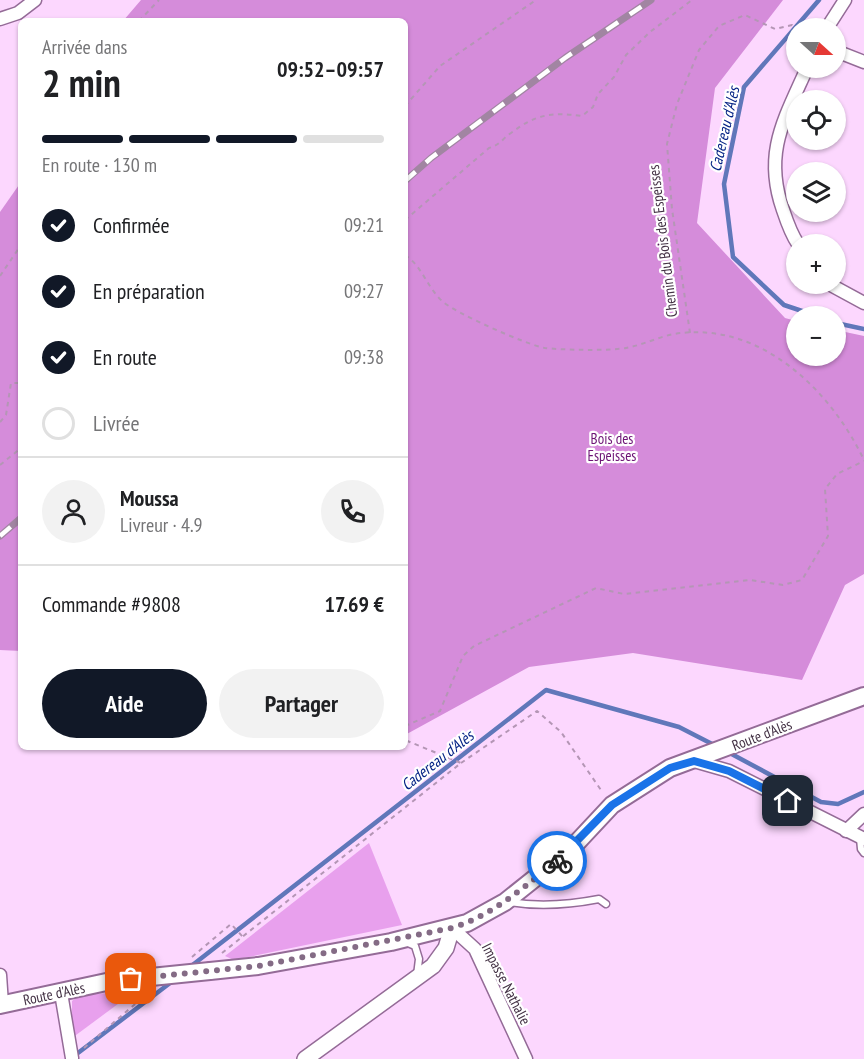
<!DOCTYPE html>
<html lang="fr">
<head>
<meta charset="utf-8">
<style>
	body { margin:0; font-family:"PT Sans Narrow",sans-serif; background:#f2f2f2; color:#202124; height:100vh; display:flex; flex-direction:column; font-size:22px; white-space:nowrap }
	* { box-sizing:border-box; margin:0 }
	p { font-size:20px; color:#757577 }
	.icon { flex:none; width:33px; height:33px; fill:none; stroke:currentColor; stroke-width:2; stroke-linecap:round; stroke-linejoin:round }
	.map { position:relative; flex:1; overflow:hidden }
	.side { position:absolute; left:18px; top:18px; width:390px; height:732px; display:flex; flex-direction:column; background:#fff; border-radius:9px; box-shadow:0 2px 4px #0004 }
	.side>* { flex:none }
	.needle { width:39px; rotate:111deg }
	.fabs { position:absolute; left:786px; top:18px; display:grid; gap:12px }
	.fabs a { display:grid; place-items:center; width:60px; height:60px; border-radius:50%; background:#fff; box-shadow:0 2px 4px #0004; font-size:30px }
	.pin { position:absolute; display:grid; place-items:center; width:51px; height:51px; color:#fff; margin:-26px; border-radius:12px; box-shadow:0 3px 9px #0006 }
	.courier { position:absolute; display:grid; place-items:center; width:60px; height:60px; margin:-30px; border:4px solid #1a73e8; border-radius:50%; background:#fff; color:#222; box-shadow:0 2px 8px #0007 }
	.headline em { font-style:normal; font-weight:600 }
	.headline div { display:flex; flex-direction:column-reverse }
	.headline { display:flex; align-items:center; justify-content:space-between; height:102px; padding:0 24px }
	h1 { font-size:39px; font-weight:600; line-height:45px }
	.bar { display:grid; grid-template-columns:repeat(4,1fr); gap:9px 6px; align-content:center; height:72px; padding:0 24px }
	.bar i { height:8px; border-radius:4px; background:#e0e0e0 }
	.bar .selected { background:#111827 }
	.bar p { grid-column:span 4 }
	.line { display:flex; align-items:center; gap:15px; padding:0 24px; border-top:2px solid #e0e0e0 }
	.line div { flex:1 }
	.round { display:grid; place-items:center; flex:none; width:63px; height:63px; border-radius:32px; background:#f2f2f2 }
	ol { padding:0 24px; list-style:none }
	li { display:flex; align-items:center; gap:18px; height:66px }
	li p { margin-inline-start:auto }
	li .icon { padding:6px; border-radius:50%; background:#111827; color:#fff; stroke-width:4 }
	li:last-child { color:#757577 }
	li i { width:33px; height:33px; border:3px solid #e0e0e0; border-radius:50% }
	.action { display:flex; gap:12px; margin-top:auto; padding:12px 24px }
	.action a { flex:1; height:69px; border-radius:36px; background:#111827; color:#fff; font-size:24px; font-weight:600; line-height:69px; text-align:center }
	.action a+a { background:#f2f2f2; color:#202124 }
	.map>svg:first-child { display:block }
	.green { fill:#e8a0ed }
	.forest { fill:#d58cda }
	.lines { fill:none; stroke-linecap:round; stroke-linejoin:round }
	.stream { stroke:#6077ba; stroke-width:4.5 }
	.service-casing { stroke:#946b97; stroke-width:9 }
	.minor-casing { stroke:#946b97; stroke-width:15 }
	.tertiary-casing { stroke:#946b97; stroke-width:18 }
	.secondary-casing { stroke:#946b97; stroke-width:20 }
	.path { stroke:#b496b5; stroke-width:2; stroke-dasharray:4.5 4.5; stroke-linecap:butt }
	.service { stroke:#fff; stroke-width:6 }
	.minor { stroke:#fff; stroke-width:12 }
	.tertiary { stroke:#fff; stroke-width:15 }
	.secondary { stroke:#fff; stroke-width:16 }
	.rail-casing { stroke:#a185a2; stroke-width:7 }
	.rail { stroke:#fff; stroke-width:4.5; stroke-dasharray:14; stroke-linecap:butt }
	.secondary-bridge-casing { stroke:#946b97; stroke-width:20; stroke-linecap:butt }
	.secondary-bridge { stroke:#fff; stroke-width:16 }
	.done { stroke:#846b85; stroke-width:6; stroke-dasharray:0 10.8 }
	.route { stroke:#1a73e8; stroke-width:8 }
	.labels { text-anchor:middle; stroke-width:4.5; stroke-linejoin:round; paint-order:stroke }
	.street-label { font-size:15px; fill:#433144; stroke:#fff }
	.park-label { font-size:15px; fill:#6d1475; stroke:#fff }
	.water-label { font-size:16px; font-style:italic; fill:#052385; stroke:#fff }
</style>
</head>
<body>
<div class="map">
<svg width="864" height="1059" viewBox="0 0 864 1059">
	<rect width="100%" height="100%" fill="#fcd7fe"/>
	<g class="green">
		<path d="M369,843l33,82 -168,35 -9,-4z"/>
		<path d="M122,992l4,6 -54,40v-37l8,-6z"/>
	</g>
	<g class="forest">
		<path d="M141,0h642l-68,88 -18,135 88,95 11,3v35h40v-26l28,6v238l-19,11 -43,95 -169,-27 -104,14 -124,68v-714h-282z"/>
		<path d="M21,182v469l-21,-1v-438z"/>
	</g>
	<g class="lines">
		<g class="stream">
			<path d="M817,316l-33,-11 -51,-48 -9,-73 20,-97 75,-87"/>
			<path d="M836,323l28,6"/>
			<path d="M726,751l95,51 17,2 26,-12"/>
			<path d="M190,967l356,-277 133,37 37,19"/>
			<path d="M74,1056l100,-76"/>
		</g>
		<g class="service-casing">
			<g id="service">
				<path d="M860,838l1,11 3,4"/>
				<path d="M509,902c31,5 59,3 90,-3l7,5"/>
				<path d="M408,943l7,3 4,13 -2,16"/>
			</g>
		</g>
		<g class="minor-casing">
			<g id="minor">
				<path d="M0,19l18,-6 17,-13"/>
				<path d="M827,28l18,-28"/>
				<path d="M836,51l28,11"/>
				<path d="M798,244c-7,-10 -11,-22 -15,-34 -20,-57 1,-90 24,-142"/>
				<path d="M829,284l35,19"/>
				<path d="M694,761l35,10 135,68"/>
				<path d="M846,831l18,-17"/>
				<path d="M452,928l23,21 51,110"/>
				<path d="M0,975l2,29"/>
				<path d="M61,993l11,65"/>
			</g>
		</g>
		<g class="tertiary-casing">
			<path id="tertiary" d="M305,1059l128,-93 13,-18 6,-20"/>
		</g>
		<g class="secondary-casing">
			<g id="secondary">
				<path d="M210,971l48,-5 133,-24 76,-19 38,-21 64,-51 43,-46 58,-37 194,-72"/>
				<path d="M0,1005l111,-24 40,-4"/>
			</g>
		</g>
		<g class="path">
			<path d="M139,21l20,-21"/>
			<path d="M405,106l35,-40 96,-66"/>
			<path d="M405,220l84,-72c11,-3 13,-9 22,-15 25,-19 41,-21 71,-17l11,-9 5,-13 16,-17 12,-22 24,-23 42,-32"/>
			<path d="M405,255c17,11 22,32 37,46 13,12 85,44 103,47 18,2 64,3 81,0 17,-3 32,-11 48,-14 85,-14 156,55 190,126"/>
			<path d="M0,276l21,-31"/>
			<path d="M690,333l-18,-124 -5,-65 10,-40 22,-54 20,-24 26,-11 30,14 17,-4 4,4"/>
			<path d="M0,422l6,-7 5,-32h10"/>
			<path d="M0,465l21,-17"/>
			<path d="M405,726l35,-15 23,-55 11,-10 122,-58 28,6 126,-14 33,5 19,-5 26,-44 -3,-47 12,-15 27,-13"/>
			<path d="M461,763l76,-52 24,21 42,61"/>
			<path d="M222,953l239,-190 -56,-23"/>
			<path d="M192,957l39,-33 12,13"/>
			<path d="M84,1048l64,-55"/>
		</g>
		<use href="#service" class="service"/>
		<use href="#minor" class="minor"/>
		<use href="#tertiary" class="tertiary"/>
		<use href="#secondary" class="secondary"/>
		<g class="rail-casing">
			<g id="rail">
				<path d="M405,181l26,-23 134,-100 86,-58"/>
				<path d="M0,536l21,-18"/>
			</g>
		</g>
		<use href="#rail" class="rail"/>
		<g class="secondary-bridge-casing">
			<path id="secondary-bridge" d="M151,977l59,-6"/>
		</g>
		<use href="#secondary-bridge" class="secondary-bridge"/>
	</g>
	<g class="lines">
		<path class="done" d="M131,979l127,-13 194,-38c41,-13 72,-41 105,-67"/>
		<path class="route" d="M557,861l55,-56 58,-37 24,-7 35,10 59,30"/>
	</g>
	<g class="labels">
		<g class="street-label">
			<text transform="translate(663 241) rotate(-97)" y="5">Chemin du Bois des Espeisses</text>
			<text transform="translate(762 735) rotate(-21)" y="5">Route d'Alès</text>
			<text transform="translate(506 984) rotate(63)" y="5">Impasse Nathalie</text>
			<text transform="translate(54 994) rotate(-12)" y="5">Route d'Alès</text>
		</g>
		<g class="park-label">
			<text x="612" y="444">Bois des<tspan x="612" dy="17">Espeisses</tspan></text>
		</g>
		<g class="water-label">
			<text transform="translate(724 129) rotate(-77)" y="6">Cadereau d'Alès</text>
			<text transform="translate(437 760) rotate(-38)" y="6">Cadereau d'Alès</text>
		</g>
	</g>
</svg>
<div class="fabs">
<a><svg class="needle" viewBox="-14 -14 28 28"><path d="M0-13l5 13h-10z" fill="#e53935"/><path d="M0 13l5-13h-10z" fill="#757577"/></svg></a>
<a><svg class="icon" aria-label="locate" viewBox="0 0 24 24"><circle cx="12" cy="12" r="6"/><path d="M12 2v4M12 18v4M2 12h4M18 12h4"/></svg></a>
<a><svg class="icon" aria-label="layers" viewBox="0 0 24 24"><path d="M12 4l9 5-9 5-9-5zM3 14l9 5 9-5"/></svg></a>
<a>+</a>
<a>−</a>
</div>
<div class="pin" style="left:131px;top:979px;background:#ea580c"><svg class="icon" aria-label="bag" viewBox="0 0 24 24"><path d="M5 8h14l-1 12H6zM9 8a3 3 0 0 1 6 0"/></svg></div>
<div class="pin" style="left:788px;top:801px;background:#1f2937"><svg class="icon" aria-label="home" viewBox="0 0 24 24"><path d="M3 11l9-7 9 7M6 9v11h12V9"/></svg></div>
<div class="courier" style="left:557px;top:861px"><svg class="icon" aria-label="bike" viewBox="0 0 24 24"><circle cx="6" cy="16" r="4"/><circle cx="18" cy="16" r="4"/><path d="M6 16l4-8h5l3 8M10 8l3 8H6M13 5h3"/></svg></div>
<section class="side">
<div class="headline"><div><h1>2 min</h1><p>Arrivée dans</p></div><em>09:52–09:57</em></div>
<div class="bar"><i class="selected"></i><i class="selected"></i><i class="selected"></i><i></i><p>En route · 130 m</p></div>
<ol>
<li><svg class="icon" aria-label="check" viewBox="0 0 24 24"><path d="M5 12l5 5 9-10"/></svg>Confirmée<p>09:21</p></li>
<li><svg class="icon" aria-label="check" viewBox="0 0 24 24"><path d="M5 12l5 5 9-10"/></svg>En préparation<p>09:27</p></li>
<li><svg class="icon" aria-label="check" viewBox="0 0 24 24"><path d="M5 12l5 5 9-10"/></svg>En route<p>09:38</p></li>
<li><i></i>Livrée</li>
</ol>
<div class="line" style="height:108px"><a class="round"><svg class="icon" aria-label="person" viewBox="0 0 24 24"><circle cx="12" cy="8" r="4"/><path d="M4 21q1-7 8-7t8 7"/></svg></a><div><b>Moussa</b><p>Livreur · 4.9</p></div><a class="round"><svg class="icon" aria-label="phone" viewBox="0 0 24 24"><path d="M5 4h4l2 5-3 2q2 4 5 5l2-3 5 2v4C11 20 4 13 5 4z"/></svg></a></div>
<div class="line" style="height:78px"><div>Commande #9808</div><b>17.69 €</b></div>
<div class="action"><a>Aide</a><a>Partager</a></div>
</section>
</div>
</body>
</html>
